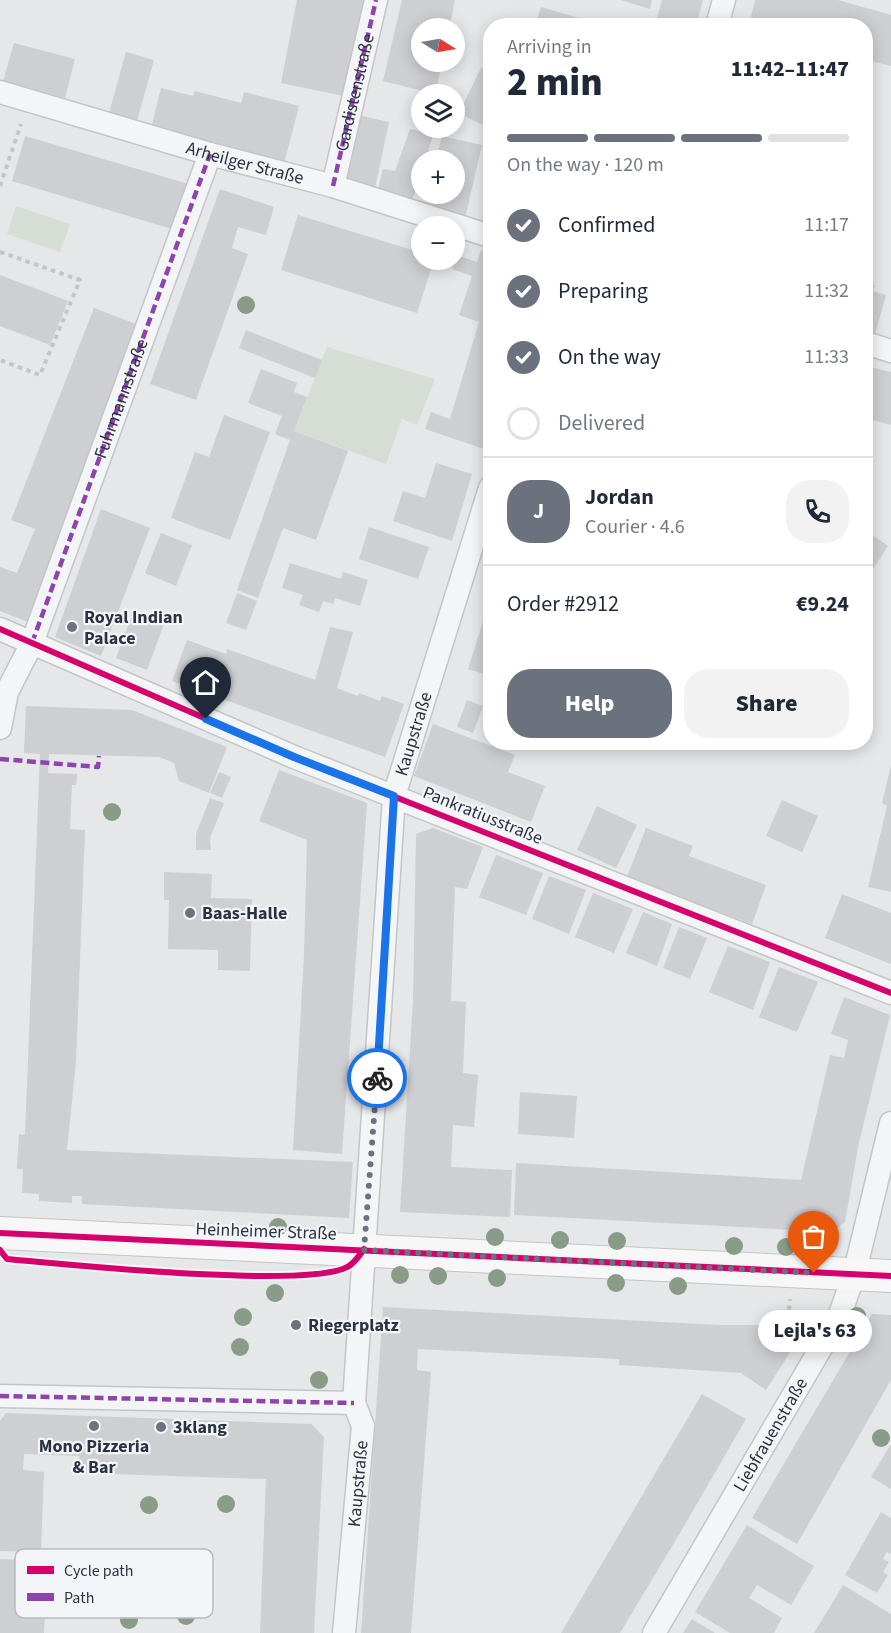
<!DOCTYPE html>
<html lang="en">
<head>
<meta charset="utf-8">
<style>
	body { margin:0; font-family:"Source Sans 3",sans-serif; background:#f2f2f3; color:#1f2937; height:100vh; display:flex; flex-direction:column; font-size:22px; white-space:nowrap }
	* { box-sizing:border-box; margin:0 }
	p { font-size:20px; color:#747a83 }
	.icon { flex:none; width:33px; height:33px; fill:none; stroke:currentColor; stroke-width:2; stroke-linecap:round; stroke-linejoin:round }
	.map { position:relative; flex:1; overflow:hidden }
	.sheet { position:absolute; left:483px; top:18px; width:390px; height:732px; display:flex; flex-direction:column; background:#fff; border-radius:24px; box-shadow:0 3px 15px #0003 }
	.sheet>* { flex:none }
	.needle { width:39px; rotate:101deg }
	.fabs { position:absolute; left:411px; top:18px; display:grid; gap:12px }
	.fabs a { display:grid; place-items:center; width:54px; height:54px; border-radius:50%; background:#fff; box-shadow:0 3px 15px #0003; font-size:30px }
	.pin { position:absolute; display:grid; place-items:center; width:51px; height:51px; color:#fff; margin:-62px -26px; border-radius:50% 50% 50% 0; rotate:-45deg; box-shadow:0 0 6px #0007 }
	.pin .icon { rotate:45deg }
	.courier { position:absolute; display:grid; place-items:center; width:60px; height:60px; margin:-30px; border:4px solid #1a73e8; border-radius:50%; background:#fff; color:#222; box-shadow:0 2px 8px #0007 }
	.bubble { position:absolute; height:42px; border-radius:21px; background:#fff; box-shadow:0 3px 15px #0003; font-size:20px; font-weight:800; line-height:42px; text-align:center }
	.summary em { font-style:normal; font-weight:800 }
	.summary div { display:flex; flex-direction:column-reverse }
	.summary { display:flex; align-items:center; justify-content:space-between; height:102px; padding:0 24px }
	h1 { font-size:39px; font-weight:800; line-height:45px }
	.bar { display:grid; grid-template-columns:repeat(4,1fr); gap:9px 6px; align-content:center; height:72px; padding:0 24px }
	.bar i { height:8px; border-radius:4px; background:#e0e1e3 }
	.bar .current { background:#6c727d }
	.bar p { grid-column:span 4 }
	.line { display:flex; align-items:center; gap:15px; padding:0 24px; border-top:2px solid #e0e1e3 }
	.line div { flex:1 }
	.round { display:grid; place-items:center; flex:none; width:63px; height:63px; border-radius:24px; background:#f2f2f3 }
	ol { padding:0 24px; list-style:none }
	li { display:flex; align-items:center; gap:18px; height:66px }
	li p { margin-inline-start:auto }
	li .icon { padding:6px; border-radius:50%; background:#6c727d; color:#fff; stroke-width:4 }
	li:last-child { color:#747a83 }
	li i { width:33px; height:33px; border:3px solid #e0e1e3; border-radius:50% }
	.primary-button { display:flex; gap:12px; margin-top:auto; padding:12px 24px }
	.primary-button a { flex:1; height:69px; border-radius:24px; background:#6c727d; color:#fff; font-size:24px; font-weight:800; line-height:69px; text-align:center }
	.primary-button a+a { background:#f2f2f3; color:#1f2937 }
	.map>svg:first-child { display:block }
	.green { fill:#d5ddd5 }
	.building { fill:#cdcfd2 }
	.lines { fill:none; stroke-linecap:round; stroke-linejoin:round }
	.street-casing { stroke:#c3c5c7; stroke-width:25 }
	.secondary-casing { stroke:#c3c5c7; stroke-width:34 }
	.path { stroke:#c4c5c9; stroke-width:4; stroke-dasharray:4.5 4.5; stroke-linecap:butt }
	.street { stroke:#f4f5f6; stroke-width:22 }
	.secondary { stroke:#f7f7f8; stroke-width:32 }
	.quiet { stroke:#8e44ad; stroke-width:4.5; stroke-dasharray:9 4.5; stroke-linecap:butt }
	.cycleway-casing { stroke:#f3f5f8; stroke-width:10 }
	.cycleway { stroke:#d6006c; stroke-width:6 }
	.tree { fill:#899c88 }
	.done { stroke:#6c727d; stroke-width:6; stroke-dasharray:0 10.8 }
	.route { stroke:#1a73e8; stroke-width:8 }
	.poi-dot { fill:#6c727d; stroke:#f3f5f8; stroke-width:2 }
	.labels { text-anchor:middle; stroke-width:4.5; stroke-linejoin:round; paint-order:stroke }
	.street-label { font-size:18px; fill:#2b3343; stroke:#f3f5f8 }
	.poi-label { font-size:18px; font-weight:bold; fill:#2b3343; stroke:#f3f5f8; text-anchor:start }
	.key { fill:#f3f5f8; stroke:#b7bbc2; stroke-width:1.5 }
	.key-label { font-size:16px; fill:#2b3343 }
</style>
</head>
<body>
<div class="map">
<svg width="891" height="1633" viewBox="0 0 891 1633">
	<rect width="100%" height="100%" fill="#e5e7e9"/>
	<g class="green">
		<path d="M16,206l54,18 -10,28 -53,-18z"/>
		<path d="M327,347l108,32 -18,46 -15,-6 -16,45 -92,-33z"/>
	</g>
	<g class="building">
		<path d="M297,0h67l-20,96 -63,-13z"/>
		<path d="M402,0h53l-6,28h-27v34h20l-7,32 -52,-13z"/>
		<path d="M621,0h31l-2,9z"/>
		<path d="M662,0h41l-7,26h-28l-12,-4z"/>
		<path d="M755,0h83l53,15v51l-20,-5 1,-4 -6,-2v-29h-117z"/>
		<path d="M541,7l62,18v1h-68z"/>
		<path d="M14,43l61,16 -10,39 -62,-17z"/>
		<path d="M126,52l28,8 -17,61 -28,-8z"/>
		<path d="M481,68l9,5v56l-31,-16z"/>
		<path d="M161,88l32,8 2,-5 46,12 3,-11 55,14 -15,58 -133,-36z"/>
		<path d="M358,115l31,7 -14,66 -32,-7z"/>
		<path d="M410,129l24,5 -9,26h-3v11l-10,30 -35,-7 6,-25 12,2z"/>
		<path d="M25,136l167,49 -17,45 -163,-49z"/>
		<path d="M442,136l40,9 -17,73 -40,-9 4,-15h25v-34h-18z"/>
		<path d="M220,189l54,18 -8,28 -28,-8 -6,21 16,6 -52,146 -46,-16z"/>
		<path d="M298,215l124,38v7h12l-17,53 -136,-43z"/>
		<path d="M481,250l9,3v47l-3,11 3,1v118l-6,19 -59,-20 6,-17 19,7 29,-97 -20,-7 13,-39 -20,-7 4,-14 21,7z"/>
		<path d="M0,275l68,26 -18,44 -50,-19z"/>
		<path d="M866,282l9,3 -2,6 13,4 -12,43 -8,-2z"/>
		<path d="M94,308l50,19 -114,296 -30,-12v-44l17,6 18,-44 -24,-9z"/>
		<path d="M246,330l76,30 -7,18 -76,-30z"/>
		<path d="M866,366l25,6v53l-25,-7z"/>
		<path d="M261,369l36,14 -3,9 13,5 -13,34 54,20 -32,89 -33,-12 -25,70 -21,-8 53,-150 -15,-6 7,-18 -34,-13z"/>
		<path d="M224,415l46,17 -40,108 -59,-22 24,-66 14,5z"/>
		<path d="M436,463l36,11 -20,67 -59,-20 10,-30 22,7z"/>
		<path d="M101,509l49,19 -49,128 -46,-19z"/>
		<path d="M369,527l60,20 -11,32 -59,-20z"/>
		<path d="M161,533l31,12 -16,41 -31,-13z"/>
		<path d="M871,534l17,12 -22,34v-40z"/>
		<path d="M290,563l51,16 2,-7 25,8 -8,26 -25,-8 -2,6 -10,-3 -4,11 -20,-7 4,-10 -21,-7z"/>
		<path d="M237,593l20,8 -11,29 -20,-7z"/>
		<path d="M133,612l31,12 -17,46 -31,-12z"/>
		<path d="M485,615l5,2v59l-22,-7z"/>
		<path d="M330,627l23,5 -16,56 21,8 1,-3 21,8 2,-5 22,8 -19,53 -213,-76 15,-41 39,14 1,-5 88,31z"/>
		<path d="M467,700l16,6 -10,27 -16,-6z"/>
		<path d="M26,706l106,4 95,37 -18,46 -30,-12 -5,-18 -15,-6 -110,-3 -1,19 29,1 -1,11h-4l-2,44 15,1 -9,232 -9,88 286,12 -4,56 -267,-14v-8h-10v7l-33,-2v-7l-17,-1 1,-24h-6l2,-35 6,1 15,-381 -16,-1z"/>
		<path d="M433,724l82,31 -7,17 37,14 -14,36 -117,-46z"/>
		<path d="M891,765v127l-23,-5 19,-81 -5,-3z"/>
		<path d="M279,770l88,33 -25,351 -49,-4 11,-195 3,-115 -48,-19z"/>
		<path d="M219,772l12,5 -9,21 -12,-5z"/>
		<path d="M210,798l14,5 -14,35 1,12h-15v-16z"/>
		<path d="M782,800l36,16 -16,36 -36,-16z"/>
		<path d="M597,806l40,19 -21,43 -39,-18z"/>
		<path d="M433,828l50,19 -16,42 -12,-2 -4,114 15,1 -3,71 15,2 -4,52 -21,-2 -2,42 61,3 -2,47 -110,-5 13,-212 3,-166z"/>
		<path d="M646,828l47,18 -4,10 77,29 -14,39 -125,-47z"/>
		<path d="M496,855l47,18 -17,42 -47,-18z"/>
		<path d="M164,872l48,2 -1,24 41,1 -2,72 -32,-1v-20l-50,-1 1,-49h-5z"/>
		<path d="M549,876l37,14 -17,44 -37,-15z"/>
		<path d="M593,893l40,16 -19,44 -39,-16z"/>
		<path d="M842,894l49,19v51l-66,-26z"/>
		<path d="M643,912l29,12 -15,42 -31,-13z"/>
		<path d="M679,927l28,11 -17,41 -27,-11z"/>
		<path d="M728,946l42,16 -17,48 -44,-18z"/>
		<path d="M779,967l39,15 -21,50 -38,-15z"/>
		<path d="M844,997l46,18 -32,132 -13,75 -13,10 -318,-17 2,-52 285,17 29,-125 14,3 4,-18 -17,-6z"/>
		<path d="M520,1092l57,4 -3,42 -56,-4z"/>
		<path d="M383,1307l336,18h63l14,18 -30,47 -25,-17 -122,-8v-6l-201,-10 -1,21 14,2 -20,261h-50z"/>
		<path d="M872,1314l19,1v65l-94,164 -45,-26z"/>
		<path d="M702,1394l44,25 -66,114 -60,100h-59z"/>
		<path d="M6,1413l305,11 13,13 -10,196h-54l6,-154 -188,-6 1,-17 -55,-2 -1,16 21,2 -3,80 -41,-1v-130z"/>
		<path d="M891,1444v45l-20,-12z"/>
		<path d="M881,1512l10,6v36l-4,-2 -4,7 6,3 -6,10 5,3 -11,18 -32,-18z"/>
		<path d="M747,1525l67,41 -23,39 -34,-20 -3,5 -5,8 33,20 -8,15h-44l-35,-21z"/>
		<path d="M0,1559l47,2 -3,72h-44z"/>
		<path d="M843,1585l48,29v19h-77z"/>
		<path d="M692,1619l23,14h-32z"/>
	</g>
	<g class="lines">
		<g class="street-casing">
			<g id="street">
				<path d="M717,26l7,-26"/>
				<path id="s1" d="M0,92l210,62 123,32 157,50"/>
				<path d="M333,186l43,-186"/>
				<path d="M866,343l25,8"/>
				<path d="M0,629l294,128 597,236"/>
				<path d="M0,728l7,-36 25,-49 178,-489"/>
				<path d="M0,1396l354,7"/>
				<path id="s2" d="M344,1633l19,-207 -9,-23 40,-607 96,-308"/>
				<path id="s3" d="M654,1633l185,-316 15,-42 37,-152"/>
			</g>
		</g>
		<g class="secondary-casing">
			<path id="secondary" d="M0,1233l891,43"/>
		</g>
		<g class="path">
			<path d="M0,186l21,-62"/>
			<path d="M0,252l80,28 -40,95 -40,-15"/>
			<path d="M789,1310l1,-11"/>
		</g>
		<use href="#street" class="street"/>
		<use href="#secondary" class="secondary"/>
		<g class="quiet">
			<path id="s4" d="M333,186l43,-186"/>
			<path id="s5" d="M32,643l178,-489"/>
			<path d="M0,759l98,8 1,-11"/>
			<path d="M0,1396l354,7"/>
		</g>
		<g class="cycleway-casing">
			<g id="cycleway">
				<path d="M0,629l294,128 597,236"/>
				<path d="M0,1233l891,43"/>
				<path d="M0,1250l7,9c56,5 305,31 342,7 6,-4 11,-11 15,-17"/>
			</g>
		</g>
		<use href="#cycleway" class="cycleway"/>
	</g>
	<g class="tree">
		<circle cx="246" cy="305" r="9"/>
		<circle cx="112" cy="812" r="9"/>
		<circle cx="278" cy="1227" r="9"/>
		<circle cx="495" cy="1237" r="9"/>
		<circle cx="560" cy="1240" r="9"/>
		<circle cx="617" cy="1241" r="9"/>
		<circle cx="734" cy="1246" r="9"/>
		<circle cx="786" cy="1247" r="9"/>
		<circle cx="823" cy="1248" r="9"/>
		<circle cx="400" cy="1275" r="9"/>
		<circle cx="438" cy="1276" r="9"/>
		<circle cx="497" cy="1278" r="9"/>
		<circle cx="616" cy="1283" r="9"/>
		<circle cx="678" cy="1286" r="9"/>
		<circle cx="275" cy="1293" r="9"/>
		<circle cx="857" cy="1316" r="9"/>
		<circle cx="243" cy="1317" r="9"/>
		<circle cx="818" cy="1320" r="9"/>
		<circle cx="240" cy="1347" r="9"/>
		<circle cx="319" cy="1380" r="9"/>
		<circle cx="881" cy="1438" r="9"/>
		<circle cx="226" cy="1504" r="9"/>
		<circle cx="149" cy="1505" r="9"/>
		<circle cx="186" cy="1616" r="9"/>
		<circle cx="129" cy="1620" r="9"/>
	</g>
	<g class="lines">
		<path class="done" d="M377,1078l-13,172 450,23"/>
		<path class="route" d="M206,719l88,38 100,39 -17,282"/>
	</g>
	<g class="poi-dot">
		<circle cx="72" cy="627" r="6"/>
		<circle cx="190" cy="913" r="6"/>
		<circle cx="296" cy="1325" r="6"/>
		<circle cx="94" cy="1426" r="6"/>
		<circle cx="161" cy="1427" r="6"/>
	</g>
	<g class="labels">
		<g class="street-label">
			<text dy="6" stroke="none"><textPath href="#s4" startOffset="96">Gardistenstraße</textPath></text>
			<text dy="6" stroke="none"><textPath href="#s1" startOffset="255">Arheilger Straße</textPath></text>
			<text dy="6" stroke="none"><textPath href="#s5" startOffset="260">Fuhrmannstraße</textPath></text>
			<text dy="6" stroke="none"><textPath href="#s2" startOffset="906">Kaupstraße</textPath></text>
			<text transform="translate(483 815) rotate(22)" y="6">Pankratiusstraße</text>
			<text transform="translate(266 1231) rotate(2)" y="6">Heinheimer Straße</text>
			<text dy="6" stroke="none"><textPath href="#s3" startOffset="230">Liebfrauenstraße</textPath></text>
			<text dy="6" stroke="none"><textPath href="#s2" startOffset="150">Kaupstraße</textPath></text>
		</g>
		<g class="poi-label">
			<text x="84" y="623">Royal Indian<tspan x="84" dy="21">Palace</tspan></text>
			<text x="202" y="919">Baas-Halle</text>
			<text x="308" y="1331">Riegerplatz</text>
			<text x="173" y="1433">3klang</text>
			<text x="94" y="1452" text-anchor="middle">Mono Pizzeria<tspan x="94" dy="21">&amp; Bar</tspan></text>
		</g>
	</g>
	<rect x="15" y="1549" width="198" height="69" rx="9" class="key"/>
	<rect x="27" y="1566" width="27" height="8" fill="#d6006c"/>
	<rect x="27" y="1593" width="27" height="8" fill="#8e44ad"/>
	<g class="key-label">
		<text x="64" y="1576">Cycle path</text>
		<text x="64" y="1603">Path</text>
	</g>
</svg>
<div class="fabs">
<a><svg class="needle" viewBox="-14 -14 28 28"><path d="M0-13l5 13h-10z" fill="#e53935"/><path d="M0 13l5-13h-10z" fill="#747a83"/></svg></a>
<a><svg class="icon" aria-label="layers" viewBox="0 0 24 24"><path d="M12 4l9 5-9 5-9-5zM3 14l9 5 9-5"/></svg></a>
<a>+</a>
<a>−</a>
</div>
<div class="pin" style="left:814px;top:1273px;background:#ea580c"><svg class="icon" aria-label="bag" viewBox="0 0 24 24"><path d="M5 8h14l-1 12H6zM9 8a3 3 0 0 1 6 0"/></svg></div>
<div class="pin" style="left:206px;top:719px;background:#1f2937"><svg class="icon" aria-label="home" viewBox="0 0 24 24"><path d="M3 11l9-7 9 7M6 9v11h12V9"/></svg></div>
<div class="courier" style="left:377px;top:1078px"><svg class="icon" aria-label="bike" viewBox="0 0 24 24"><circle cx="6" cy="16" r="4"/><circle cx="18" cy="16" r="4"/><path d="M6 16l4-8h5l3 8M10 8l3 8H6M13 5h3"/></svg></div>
<div class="bubble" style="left:758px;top:1310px;width:114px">Lejla's 63</div>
<section class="sheet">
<div class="summary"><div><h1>2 min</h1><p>Arriving in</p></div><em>11:42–11:47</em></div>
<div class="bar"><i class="current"></i><i class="current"></i><i class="current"></i><i></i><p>On the way · 120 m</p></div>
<ol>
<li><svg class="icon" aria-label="check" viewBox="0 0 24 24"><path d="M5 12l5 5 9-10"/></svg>Confirmed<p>11:17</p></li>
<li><svg class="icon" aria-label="check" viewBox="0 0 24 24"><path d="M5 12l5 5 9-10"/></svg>Preparing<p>11:32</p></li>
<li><svg class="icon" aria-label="check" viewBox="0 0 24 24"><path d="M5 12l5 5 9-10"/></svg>On the way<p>11:33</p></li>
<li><i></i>Delivered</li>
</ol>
<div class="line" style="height:108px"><b class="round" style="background:#6c727d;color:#fff">J</b><div><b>Jordan</b><p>Courier · 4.6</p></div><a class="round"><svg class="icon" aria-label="phone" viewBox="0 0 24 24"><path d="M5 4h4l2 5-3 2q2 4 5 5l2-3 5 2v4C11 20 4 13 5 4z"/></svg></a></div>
<div class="line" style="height:78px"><div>Order #2912</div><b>€9.24</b></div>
<div class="primary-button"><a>Help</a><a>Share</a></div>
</section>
</div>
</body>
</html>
